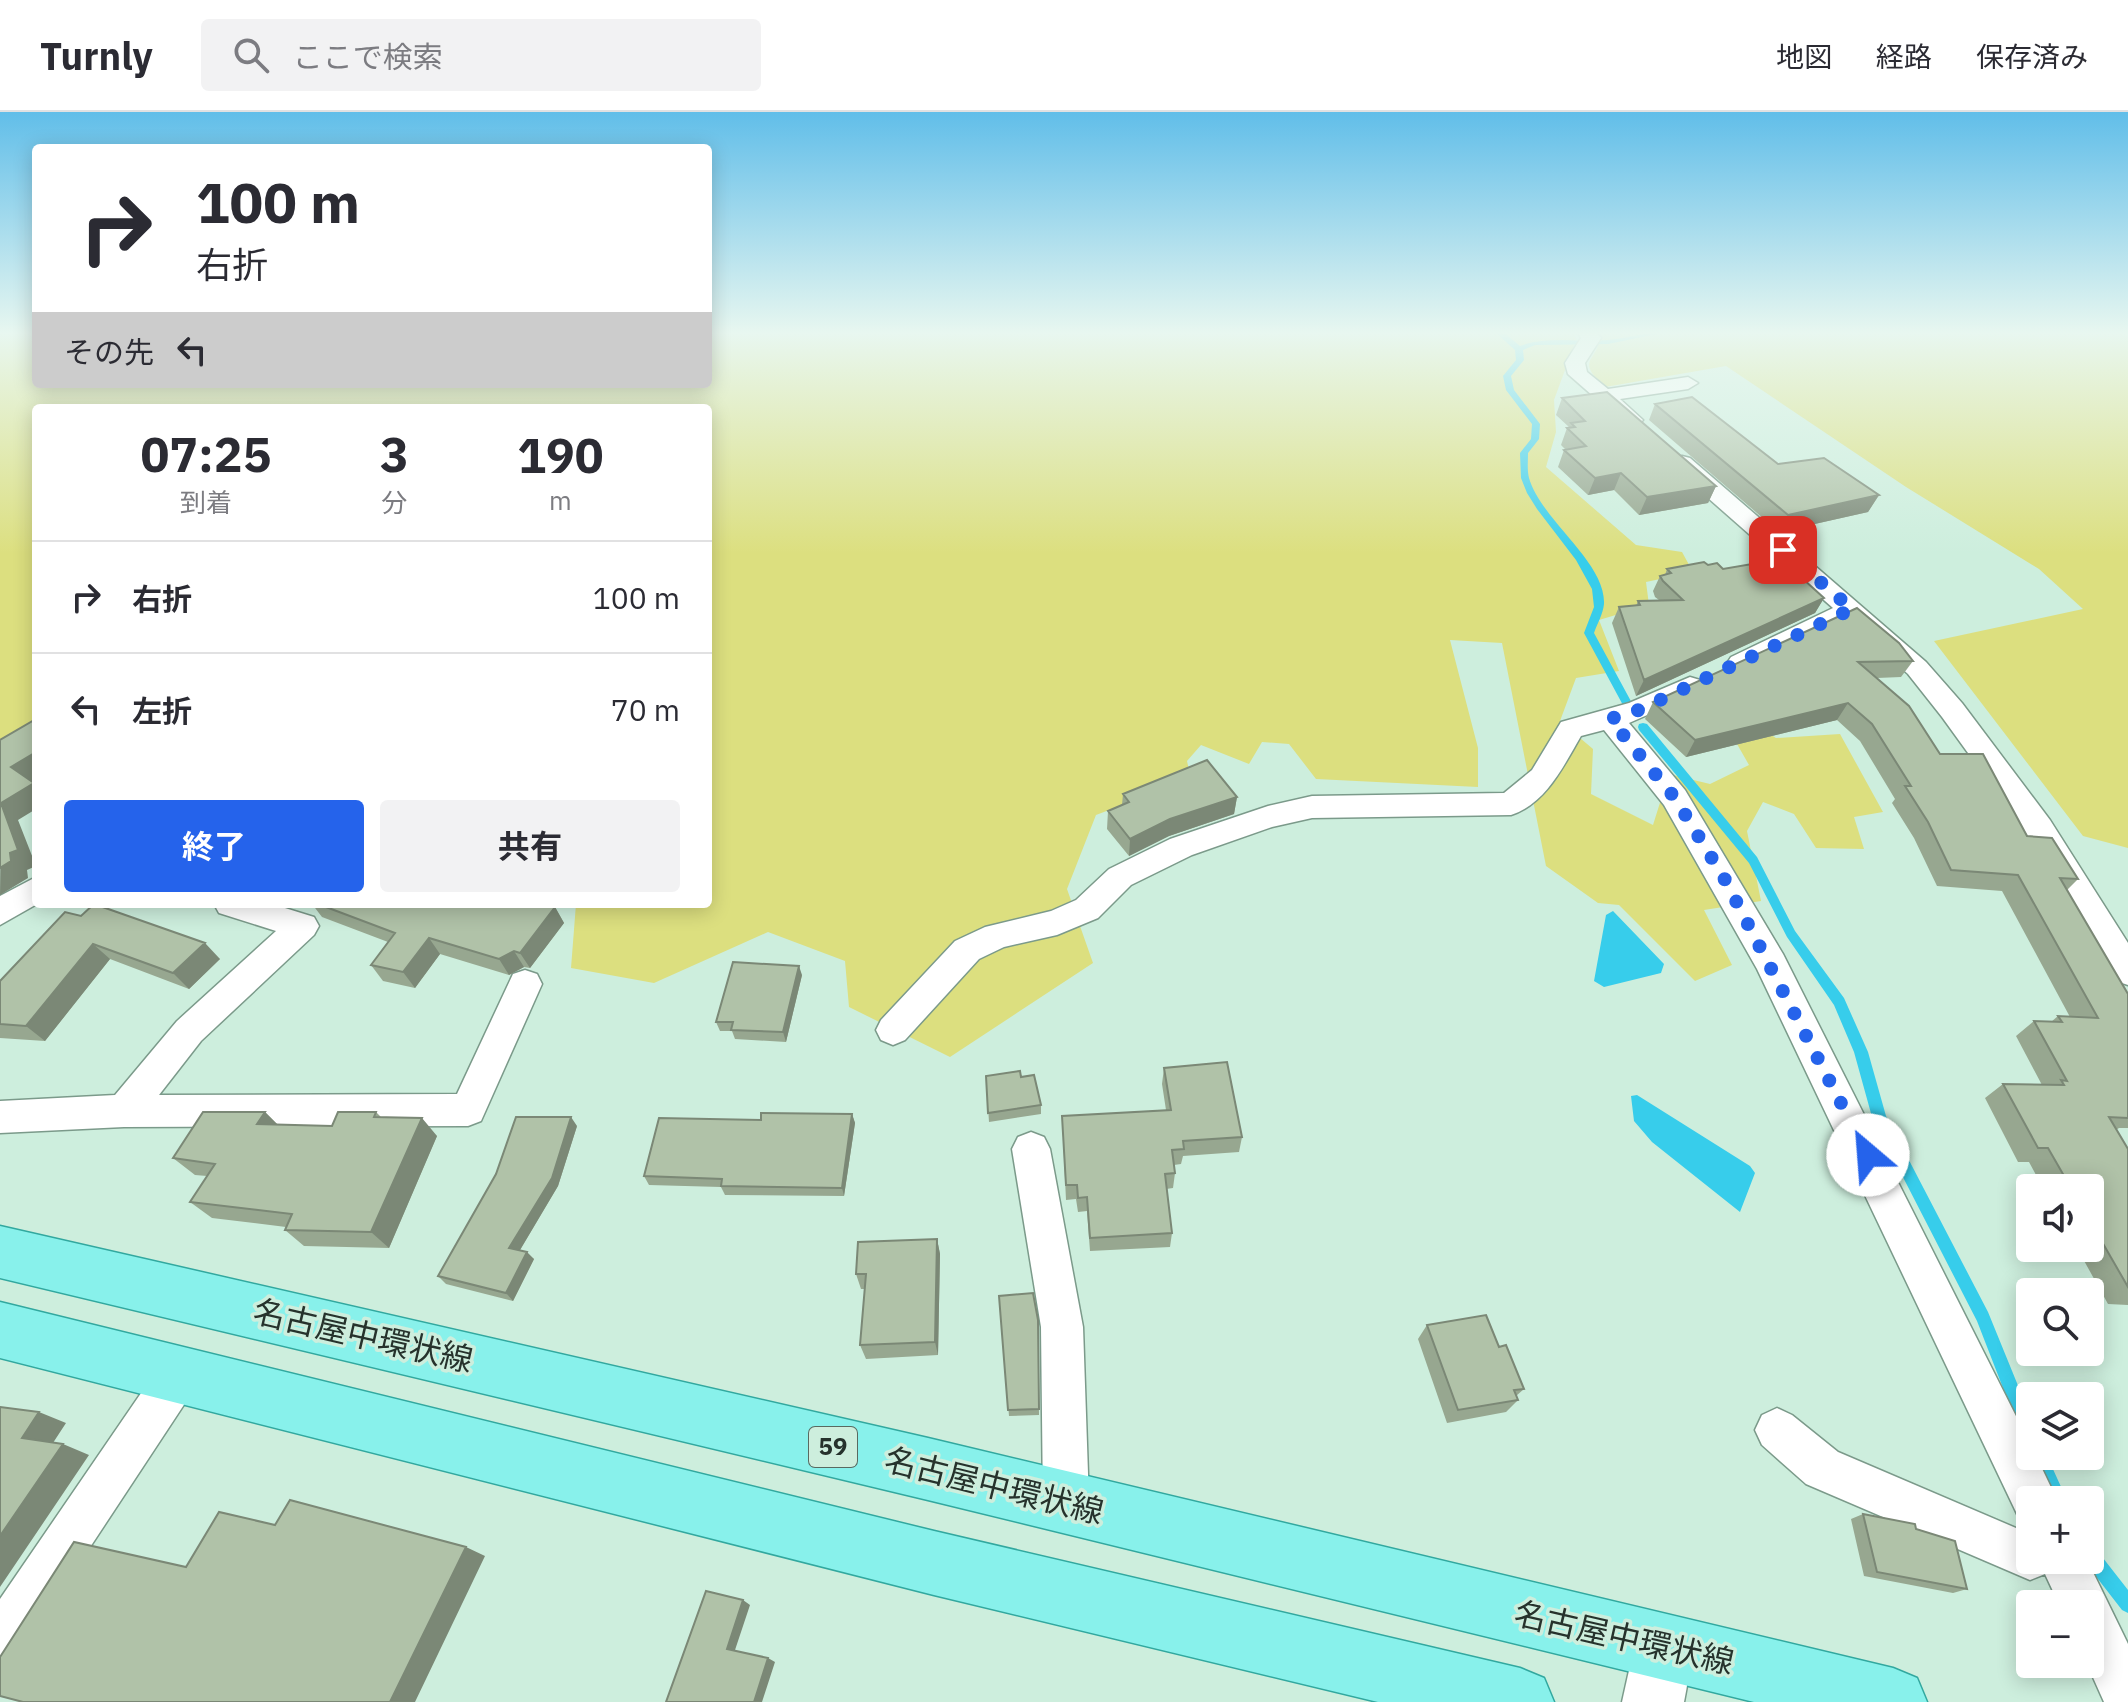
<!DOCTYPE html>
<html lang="ja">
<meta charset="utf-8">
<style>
:root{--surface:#fff;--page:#f2f2f3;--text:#2b2b33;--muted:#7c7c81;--line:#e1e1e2;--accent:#2563eb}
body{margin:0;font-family:"IBM Plex Sans","Noto Sans JP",sans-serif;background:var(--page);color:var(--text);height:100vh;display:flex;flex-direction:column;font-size:30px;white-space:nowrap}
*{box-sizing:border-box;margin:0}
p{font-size:26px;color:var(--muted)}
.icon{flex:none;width:44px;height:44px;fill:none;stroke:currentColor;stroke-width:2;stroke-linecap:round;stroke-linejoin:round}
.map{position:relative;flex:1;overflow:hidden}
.details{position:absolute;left:32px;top:292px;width:680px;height:504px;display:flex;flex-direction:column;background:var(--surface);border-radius:8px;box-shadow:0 4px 20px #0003}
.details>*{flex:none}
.hud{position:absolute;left:32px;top:32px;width:680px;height:244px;border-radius:8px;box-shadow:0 4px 20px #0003;background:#fff;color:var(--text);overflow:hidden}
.fabs{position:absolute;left:2016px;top:1062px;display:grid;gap:16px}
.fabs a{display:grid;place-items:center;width:88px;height:88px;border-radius:8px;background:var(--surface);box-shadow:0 4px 20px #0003;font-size:40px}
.pin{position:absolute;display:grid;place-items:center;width:68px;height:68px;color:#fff;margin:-34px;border-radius:16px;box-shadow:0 4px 12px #0006}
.me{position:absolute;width:88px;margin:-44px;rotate:333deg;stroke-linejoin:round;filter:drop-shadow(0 0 6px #0008)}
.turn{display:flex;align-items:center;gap:28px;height:168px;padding:0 32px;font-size:36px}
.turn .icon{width:104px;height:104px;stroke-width:2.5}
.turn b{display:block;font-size:56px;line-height:68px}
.then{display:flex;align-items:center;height:76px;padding:0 32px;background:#0003;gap:16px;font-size:30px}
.eta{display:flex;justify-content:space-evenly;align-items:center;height:136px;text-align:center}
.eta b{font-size:48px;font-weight:700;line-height:56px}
.action{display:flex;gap:16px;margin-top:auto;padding:16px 32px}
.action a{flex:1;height:92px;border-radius:8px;background:var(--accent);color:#fff;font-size:32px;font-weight:700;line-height:92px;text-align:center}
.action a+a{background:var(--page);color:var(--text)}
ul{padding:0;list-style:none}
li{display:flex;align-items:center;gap:24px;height:112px;padding:0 32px;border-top:2px solid var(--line)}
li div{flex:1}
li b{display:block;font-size:30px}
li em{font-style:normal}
header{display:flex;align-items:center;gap:48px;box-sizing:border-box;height:112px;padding:0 40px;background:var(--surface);border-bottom:2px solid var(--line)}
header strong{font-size:38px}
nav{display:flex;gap:44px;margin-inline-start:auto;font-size:28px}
.search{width:560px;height:72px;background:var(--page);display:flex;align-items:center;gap:20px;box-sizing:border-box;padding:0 28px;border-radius:8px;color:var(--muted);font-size:30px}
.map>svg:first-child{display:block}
.green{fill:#dcdf7f}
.water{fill:#37cdeb}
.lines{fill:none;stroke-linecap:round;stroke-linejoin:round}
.stream{fill:#37cdeb;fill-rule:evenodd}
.minor-casing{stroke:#7b9a8a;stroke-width:3}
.tertiary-casing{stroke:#7b9a8a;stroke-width:3}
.primary-casing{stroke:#32a89f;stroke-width:3}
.minor{fill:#fff;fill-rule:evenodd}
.tertiary{fill:#fff;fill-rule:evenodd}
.primary{fill:#88f1eb;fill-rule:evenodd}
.wall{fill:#97a790}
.shaded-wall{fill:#7b8876}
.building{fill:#b0c2a8;stroke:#7b8876;stroke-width:2}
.route{stroke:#2563eb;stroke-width:14;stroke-dasharray:0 25.2}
.labels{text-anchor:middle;stroke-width:7;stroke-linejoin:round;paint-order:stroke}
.shield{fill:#cdeedd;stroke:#586a61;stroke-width:2}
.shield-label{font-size:24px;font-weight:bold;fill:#26322c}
.near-street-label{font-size:32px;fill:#26322c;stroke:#cdeedd}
</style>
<header>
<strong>Turnly</strong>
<div class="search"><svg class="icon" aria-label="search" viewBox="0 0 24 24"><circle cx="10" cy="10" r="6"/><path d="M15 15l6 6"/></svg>ここで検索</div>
<nav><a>地図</a><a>経路</a><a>保存済み</a></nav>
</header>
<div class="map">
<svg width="2128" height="1590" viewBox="0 0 2128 1590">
<rect width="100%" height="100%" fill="#cdeedd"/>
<!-- green -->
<path class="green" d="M 0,219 L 36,219 L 36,272 L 708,272 L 708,219 L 1574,219 L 1576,228 L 1554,288 L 1556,320 L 1546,355 L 1636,433 L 1682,440 L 1693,460 L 1646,470 L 1649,493 L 1599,508 L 1619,559 L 1576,566 L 1560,609 L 1593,637 L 1591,682 L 1653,713 L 1669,662 L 1710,672 L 1749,653 L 1721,604 L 1699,580 L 1776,626 L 1840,622 L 1883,700 L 1854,705 L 1864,737 L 1816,736 L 1794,702 L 1763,690 L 1747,719 L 1761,789 L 1704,798 L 1732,853 L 1695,869 L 1619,793 L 1598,791 L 1546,754 L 1502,531 L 1450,528 L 1478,636 L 1478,675 L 1316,667 L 1289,632 L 1262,630 L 1249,652 L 1201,633 L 1187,649 L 1191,667 L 1096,703 L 1067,777 L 1093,851 L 950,945 L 849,895 L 845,849 L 768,820 L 654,871 L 571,856 L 576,792 L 708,792 L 708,296 L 36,296 L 36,615 L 0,630 Z
M 1599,219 L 2128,219 L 2128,736 L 2083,724 L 1934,529 L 2083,497 L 2039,457 L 1906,375 L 1726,254 L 1605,275 C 1571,245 1603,250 1599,219 Z"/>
<!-- water -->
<path class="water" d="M 1613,799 L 1664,852 L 1661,861 L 1604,875 L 1594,869 L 1606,803 Z
M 1637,983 L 1750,1054 L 1755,1061 L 1740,1100 L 1652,1030 L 1634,1009 L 1631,984 Z"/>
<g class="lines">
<!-- stream -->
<path class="stream" d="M 1494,219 L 1502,219 L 1520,234 C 1548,223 1579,231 1608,228 C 1630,226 1650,219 1671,219 L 1608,232 L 1535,233 L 1523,238 L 1524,248 L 1511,264 L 1514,278 L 1540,312 L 1539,327 L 1528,341 C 1528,349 1527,358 1529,366 C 1541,408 1606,450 1604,492 C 1603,502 1597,512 1594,521 L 1633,593 L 1632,595 L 1624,595 L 1584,521 L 1594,495 L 1592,477 L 1576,448 L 1537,397 L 1527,381 L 1521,366 L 1520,341 L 1531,327 L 1532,312 L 1506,278 L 1503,264 L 1516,248 L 1515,238 Z
M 1643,611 L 1647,612 L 1757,745 L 1795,819 L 1844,886 L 1868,940 L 1886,1004 L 1988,1200 L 2030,1303 L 2030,1332 L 2024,1330 L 1977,1209 L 1872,1005 L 1854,940 L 1834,893 L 1787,825 L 1749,751 L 1639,618 L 1638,615 L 1639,612 Z
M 2030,1343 L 2047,1344 L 2067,1388 L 2050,1388 Z
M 2090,1434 L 2096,1437 L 2128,1478 L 2128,1501 L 2122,1498 L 2084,1449 L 2090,1448 Z"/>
<defs>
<path id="minor" d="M 1577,219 L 1596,219 L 1601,226 L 1585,251 L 1587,260 L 1608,277 L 1688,265 L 1698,271 L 1688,277 L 1620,287 L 1643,308 L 1639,312 L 1625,312 L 1568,262 L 1565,251 L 1581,226 Z
M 1682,344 L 1690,346 L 1926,550 L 1962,591 L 2050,708 L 2128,831 L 2128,873 L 2116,869 L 2028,724 L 1942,605 L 1908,562 L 1848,509 L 1749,557 L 1731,557 L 1727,551 L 1731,545 L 1833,496 L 1674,356 L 1671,351 L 1674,346 Z
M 1690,565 L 1700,568 L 1704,574 L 1700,580 L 1629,611 L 1685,678 L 1783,842 L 2030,1332 L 2030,1344 L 2036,1344 L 2057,1388 L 2030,1388 L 2030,1409 L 2018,1404 L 1757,857 L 1664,693 L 1604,618 L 1581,624 C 1564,653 1546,692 1511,703 L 1312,706 L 1272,715 L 1192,743 L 1131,773 L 1098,806 L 1057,823 L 1004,835 L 979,847 L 905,928 L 893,933 L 881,928 L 876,918 L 881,908 L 955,829 L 985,815 L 1051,799 L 1076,788 L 1109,757 L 1170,727 L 1268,694 L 1312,684 L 1504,681 L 1532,658 L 1561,610 L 1629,591 Z
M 36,765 L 37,792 L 0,813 L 0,784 Z
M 214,792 L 272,792 L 314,805 L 319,814 L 314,823 L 201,929 L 159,983 L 457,982 L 513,862 L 525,858 L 537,862 L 542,872 L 481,1009 L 468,1014 L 124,1015 L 0,1021 L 0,989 L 115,983 L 177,909 L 276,819 L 219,801 Z
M 1031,1020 L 1044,1025 L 1050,1037 L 1083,1215 L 1089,1391 L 1082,1407 L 1066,1414 L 1050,1407 L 1043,1391 L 1041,1215 L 1012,1037 L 1018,1025 Z
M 178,1243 L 193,1249 L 199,1264 L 193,1279 L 17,1546 L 0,1553 L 0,1487 L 163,1249 Z
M 1777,1296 L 1792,1303 L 1838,1340 L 2030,1422 L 2030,1448 L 2087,1448 L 2128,1532 L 2128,1590 L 2104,1590 L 2087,1552 L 2090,1552 L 2090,1492 L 2059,1492 L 2045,1462 L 2030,1468 L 1806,1372 L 1762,1333 L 1755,1318 L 1762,1303 Z"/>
<path id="tertiary" d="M 1664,1506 L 1685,1515 L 1694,1536 L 1684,1590 L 1622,1590 L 1634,1536 L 1643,1515 Z"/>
<path id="primary" d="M 0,1114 L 928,1326 L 1893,1556 L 1917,1566 L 1927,1590 L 1754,1590 L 928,1388 L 0,1166 Z
M 0,1190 L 934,1419 L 1520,1556 L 1544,1566 L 1554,1590 L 1378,1590 L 934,1483 L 0,1246 Z"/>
</defs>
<!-- minor casing -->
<use href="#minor" class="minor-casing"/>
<!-- tertiary casing -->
<use href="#tertiary" class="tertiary-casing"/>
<!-- primary casing -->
<use href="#primary" class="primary-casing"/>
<!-- minor -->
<use href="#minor" class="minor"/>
<!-- tertiary -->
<use href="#tertiary" class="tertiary"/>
<!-- primary -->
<use href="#primary" class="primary"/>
</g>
<!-- wall -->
<path class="wall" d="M 1562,286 L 1716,374 L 1708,391 L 1639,403 L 1614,378 L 1588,383 L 1558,355 L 1564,338 L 1566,338 L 1561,333 L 1567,316 L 1569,315 L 1556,303 Z
M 1655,292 L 1778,352 L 1879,383 L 1868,400 L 1779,420 L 1649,308 Z
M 1708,453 L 1824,486 L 1815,501 L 1636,584 L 1612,511 L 1619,495 L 1636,494 L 1638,489 L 1659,488 L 1655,485 L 1653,479 L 1660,464 L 1665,463 L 1667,457 Z
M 1857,496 L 1913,549 L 1901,565 L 1877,566 L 1940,642 L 2027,724 L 2078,767 L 2067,778 L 2128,882 L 2128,1016 L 2119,1016 L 2116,1018 L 2128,1037 L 2128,1193 L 2108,1192 L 2077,1136 L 2090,1136 L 2090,1076 L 2043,1076 L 2029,1050 L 2018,1050 L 1985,986 L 2003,972 L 2042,973 L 2016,924 L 2034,909 L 2051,910 L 2058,904 L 2070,905 L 2002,779 L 1937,774 L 1914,726 L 1892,691 L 1895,687 L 1860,629 L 1837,608 L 1686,645 L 1645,607 L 1653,590 Z
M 1123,682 L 1237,685 L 1234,702 L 1169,724 L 1129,744 L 1107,717 L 1108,699 L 1122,693 Z
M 312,792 L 546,792 L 555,795 L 564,811 L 530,856 L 524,855 L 509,863 L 440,842 L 415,876 L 383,869 L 371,853 L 388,830 L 322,805 Z
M 65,800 L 220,847 L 189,877 L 110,847 L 45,929 L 0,926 L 0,868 L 1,869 Z
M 802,863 L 786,930 L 735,927 L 732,919 L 720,919 L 716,910 Z
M 1164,956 L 1242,1025 L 1239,1040 L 1183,1044 L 1181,1052 L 1174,1053 L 1175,1061 L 1173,1076 L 1166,1077 L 1172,1121 L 1170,1135 L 1090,1139 L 1087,1099 L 1078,1100 L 1076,1087 L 1066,1088 L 1062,1004 L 1166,998 L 1162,972 Z
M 986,964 L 1021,965 L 1041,993 L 1041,1002 L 989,1010 Z
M 265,1000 L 278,1013 L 332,1014 L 376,1000 L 382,1006 L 437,1024 L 389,1136 L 304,1134 L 285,1118 L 286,1115 L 212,1106 L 190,1090 L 207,1064 L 195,1063 L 173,1046 Z
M 852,1002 L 855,1011 L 844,1084 L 725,1083 L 721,1075 L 649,1073 L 644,1064 L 761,1008 Z
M 577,1014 L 558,1074 L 520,1138 L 534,1147 L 513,1189 L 446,1172 L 438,1164 Z
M 937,1127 L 940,1142 L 938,1243 L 866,1247 L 860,1233 L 865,1177 L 861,1177 L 856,1162 Z
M 999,1184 L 1038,1215 L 1039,1303 L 1009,1304 Z
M 1427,1213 L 1499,1235 L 1524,1277 L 1516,1284 L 1518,1288 L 1506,1300 L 1447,1311 L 1418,1227 Z
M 1863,1402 L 1916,1417 L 1967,1477 L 1953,1481 L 1864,1464 L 1851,1407 Z"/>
<!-- shaded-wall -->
<path class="shaded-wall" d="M 1621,361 L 1614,378 L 1588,383 L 1595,366 Z
M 1716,374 L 1708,391 L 1639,403 L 1647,385 Z
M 1879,383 L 1868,400 L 1779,420 L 1788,403 Z
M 1824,486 L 1815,501 L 1636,584 L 1644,568 Z
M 1848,591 L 1837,608 L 1686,645 L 1695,628 Z
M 36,640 L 36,666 L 27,672 L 11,655 Z
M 34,671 L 36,673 L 36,697 L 18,708 L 36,754 L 27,758 L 28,766 L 0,783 L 1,691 Z
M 1237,685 L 1234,702 L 1169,724 L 1129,744 L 1130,727 L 1170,707 Z
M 555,795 L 564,811 L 530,856 L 520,841 Z
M 429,826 L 440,842 L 415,876 L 403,860 Z
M 205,831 L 220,847 L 189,877 L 173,861 Z
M 93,832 L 110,847 L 45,929 L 26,914 Z
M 514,839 L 524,855 L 509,863 L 499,847 Z
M 799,854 L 802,863 L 786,930 L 783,920 Z
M 265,1000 L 283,1018 L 257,1012 Z
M 852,1002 L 855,1011 L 844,1084 L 842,1076 Z
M 571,1005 L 577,1014 L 558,1074 L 517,1143 L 509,1136 Z
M 422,1006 L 437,1024 L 389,1136 L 371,1120 Z
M 937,1127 L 940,1142 L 938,1243 L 935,1230 Z
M 527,1140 L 534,1147 L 513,1189 L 506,1181 Z
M 39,1300 L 66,1311 L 49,1337 L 22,1326 Z
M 63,1332 L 89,1343 L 0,1475 L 0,1424 Z
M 466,1435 L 485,1444 L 415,1590 L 390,1590 Z
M 743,1488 L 750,1493 L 734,1541 L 727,1537 Z
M 768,1546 L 775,1550 L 762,1590 L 754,1590 Z"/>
<!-- building -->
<path class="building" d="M 1607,280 L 1716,374 L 1647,385 L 1621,361 L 1595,366 L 1564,338 L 1586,334 L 1567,316 L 1575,315 L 1571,311 L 1585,309 L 1562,286 Z
M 1692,285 L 1778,352 L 1824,346 L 1879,383 L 1788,403 L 1655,292 Z
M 1781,447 L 1824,486 L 1644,568 L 1619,495 L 1640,493 L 1638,489 L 1683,488 L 1663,469 L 1660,464 L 1671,461 L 1667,457 L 1704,450 L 1708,453 L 1717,451 L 1723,457 Z
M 1857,496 L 1899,531 L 1913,549 L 1858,550 L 1909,594 L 1940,642 L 1983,642 L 2027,724 L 2052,726 L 2078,767 L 2060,766 L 2128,882 L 2128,1006 L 2109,1005 L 2128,1037 L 2128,1175 L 2090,1109 L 2090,1076 L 2071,1076 L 2048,1036 L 2038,1036 L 2003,972 L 2064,973 L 2061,968 L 2067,969 L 2034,909 L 2062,910 L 2058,904 L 2098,906 L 2018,763 L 1951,758 L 1928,710 L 1905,674 L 1911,674 L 1872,612 L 1848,591 L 1695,628 L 1653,590 Z
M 36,607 L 36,640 L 11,655 L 34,671 L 1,691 L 18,738 L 10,741 L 11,749 L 0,756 L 0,628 Z
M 1207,648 L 1237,685 L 1170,707 L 1130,727 L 1108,699 L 1129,690 L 1123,682 Z
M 94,792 L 205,831 L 173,861 L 93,832 L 26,914 L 0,912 L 0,869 L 65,800 L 81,804 Z
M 318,792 L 546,792 L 555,795 L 520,841 L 514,839 L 499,847 L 429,826 L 403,860 L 371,853 L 395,821 Z
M 733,850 L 799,854 L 783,920 L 731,918 L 733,910 L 716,910 Z
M 1227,950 L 1242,1025 L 1183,1029 L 1184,1037 L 1172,1038 L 1175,1061 L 1165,1062 L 1172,1121 L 1090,1126 L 1087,1085 L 1078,1086 L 1077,1073 L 1066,1073 L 1062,1004 L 1171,998 L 1164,956 Z
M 1020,959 L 1021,965 L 1034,963 L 1041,993 L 988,1001 L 986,964 Z
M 203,1000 L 265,1000 L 257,1012 L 332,1014 L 338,1000 L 376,1000 L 374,1005 L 422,1006 L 371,1120 L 285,1118 L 292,1102 L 190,1090 L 215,1052 L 173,1046 Z
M 761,1001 L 852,1002 L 842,1076 L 721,1074 L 722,1067 L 644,1064 L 659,1006 L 761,1008 Z
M 516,1005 L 571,1005 L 552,1066 L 509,1136 L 527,1140 L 506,1181 L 438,1164 L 496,1062 Z
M 937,1127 L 935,1230 L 860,1233 L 866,1162 L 856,1162 L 858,1130 Z
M 1033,1181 L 1038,1208 L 1039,1297 L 1008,1298 L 999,1184 Z
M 1486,1203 L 1499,1235 L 1506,1233 L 1524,1277 L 1514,1278 L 1518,1288 L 1458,1298 L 1427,1213 Z
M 0,1295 L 39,1300 L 22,1326 L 63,1332 L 0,1424 Z
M 290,1388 L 466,1435 L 390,1590 L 23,1590 L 0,1584 L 0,1545 L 74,1430 L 186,1455 L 219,1400 L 275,1413 Z
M 1863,1402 L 1915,1412 L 1916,1417 L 1955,1429 L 1967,1477 L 1877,1460 Z
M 706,1479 L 743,1488 L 727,1537 L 768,1546 L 754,1590 L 666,1590 Z"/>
<!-- sky -->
<linearGradient id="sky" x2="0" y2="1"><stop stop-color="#61bee9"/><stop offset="0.5" stop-color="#e8f7f0"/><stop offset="1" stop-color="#e8f7f0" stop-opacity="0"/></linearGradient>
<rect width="2128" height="442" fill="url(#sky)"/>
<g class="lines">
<!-- route -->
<path class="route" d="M 1783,438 L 1852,497 L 1639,598 L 1610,607 L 1675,686 L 1724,766 L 1868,1043"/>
</g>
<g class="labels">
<!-- shield labels -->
<rect class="shield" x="809" y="1315" width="48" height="40" rx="6"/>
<g class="shield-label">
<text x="833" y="1343">59</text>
</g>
<!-- near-street labels -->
<g class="near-street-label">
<text transform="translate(363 1224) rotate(13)" y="11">名古屋中環状線</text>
<text transform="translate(994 1374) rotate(14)" y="11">名古屋中環状線</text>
<text transform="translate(1624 1526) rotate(13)" y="11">名古屋中環状線</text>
</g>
</g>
</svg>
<div class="fabs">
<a><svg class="icon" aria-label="sound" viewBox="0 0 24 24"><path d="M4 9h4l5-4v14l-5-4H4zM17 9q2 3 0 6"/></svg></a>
<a><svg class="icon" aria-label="search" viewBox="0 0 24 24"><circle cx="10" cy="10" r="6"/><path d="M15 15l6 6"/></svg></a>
<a><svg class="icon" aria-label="layers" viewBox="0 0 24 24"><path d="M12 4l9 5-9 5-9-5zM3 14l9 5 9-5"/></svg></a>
<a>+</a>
<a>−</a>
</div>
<div class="pin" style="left:1783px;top:438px;background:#d93025"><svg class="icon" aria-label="arrive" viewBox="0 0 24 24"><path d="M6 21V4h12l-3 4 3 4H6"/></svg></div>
<svg class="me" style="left:1868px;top:1043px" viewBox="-20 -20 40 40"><circle r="19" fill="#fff"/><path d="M0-13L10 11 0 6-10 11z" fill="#2563eb"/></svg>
<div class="hud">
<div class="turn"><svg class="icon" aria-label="right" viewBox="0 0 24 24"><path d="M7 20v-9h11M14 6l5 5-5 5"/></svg><div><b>100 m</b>右折</div></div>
<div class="then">その先<svg class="icon" aria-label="left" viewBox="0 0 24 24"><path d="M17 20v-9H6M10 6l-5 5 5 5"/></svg></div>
</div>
<section class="details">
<div class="eta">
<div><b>07:25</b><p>到着</p></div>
<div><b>3</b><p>分</p></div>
<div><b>190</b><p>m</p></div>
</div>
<ul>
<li><svg class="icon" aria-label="right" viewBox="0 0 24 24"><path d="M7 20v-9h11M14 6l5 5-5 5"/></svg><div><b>右折</b></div><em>100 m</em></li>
<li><svg class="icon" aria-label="left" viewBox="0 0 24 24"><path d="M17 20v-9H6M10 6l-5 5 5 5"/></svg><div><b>左折</b></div><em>70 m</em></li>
</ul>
<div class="action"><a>終了</a><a>共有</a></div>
</section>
</div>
